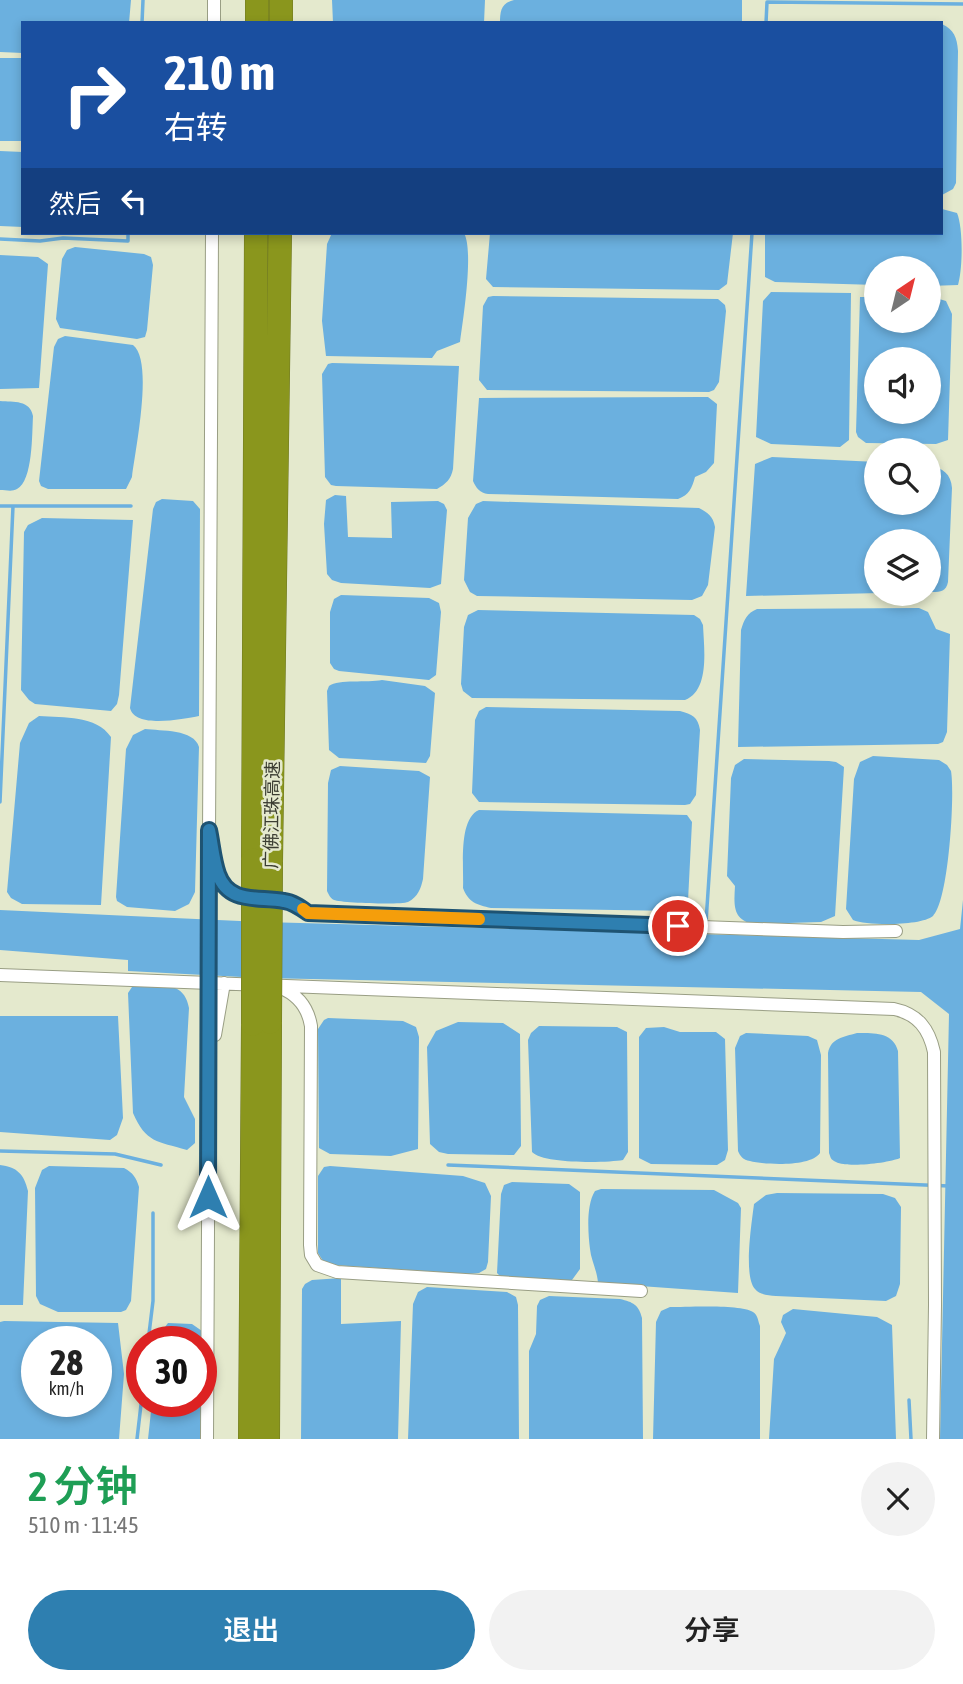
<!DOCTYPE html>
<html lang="zh">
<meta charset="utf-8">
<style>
:root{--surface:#fff;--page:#f2f2f2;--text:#222;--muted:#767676;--accent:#2e7fb0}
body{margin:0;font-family:"Asap Condensed","Noto Sans SC",sans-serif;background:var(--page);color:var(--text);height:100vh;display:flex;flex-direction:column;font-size:26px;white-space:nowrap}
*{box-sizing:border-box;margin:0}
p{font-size:23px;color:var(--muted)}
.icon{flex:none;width:38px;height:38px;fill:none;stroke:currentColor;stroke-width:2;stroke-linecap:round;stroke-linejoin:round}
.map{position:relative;height:1439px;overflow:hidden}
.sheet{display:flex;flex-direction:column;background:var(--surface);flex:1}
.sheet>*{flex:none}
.top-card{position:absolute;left:21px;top:21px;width:922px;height:214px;border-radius:0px;box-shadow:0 4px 10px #0003;background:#1a4fa0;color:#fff;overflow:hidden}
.needle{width:46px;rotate:35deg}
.fabs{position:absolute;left:864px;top:256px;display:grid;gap:14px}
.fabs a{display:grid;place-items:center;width:77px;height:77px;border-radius:50%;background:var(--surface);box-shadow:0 4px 10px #0003;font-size:35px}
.speed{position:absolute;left:21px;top:1326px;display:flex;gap:14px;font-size:35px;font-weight:700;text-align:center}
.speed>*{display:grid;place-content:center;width:91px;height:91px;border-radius:50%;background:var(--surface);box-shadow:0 4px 10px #0003;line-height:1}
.speed small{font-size:18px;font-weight:400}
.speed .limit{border:10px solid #d22;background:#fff;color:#111}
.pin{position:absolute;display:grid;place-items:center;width:60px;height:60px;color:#fff;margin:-30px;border:4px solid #fff;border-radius:50%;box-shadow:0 2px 7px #0007}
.me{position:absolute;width:77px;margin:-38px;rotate:0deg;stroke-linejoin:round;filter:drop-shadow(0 0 5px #0008)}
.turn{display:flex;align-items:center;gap:24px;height:147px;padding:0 28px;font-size:32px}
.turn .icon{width:91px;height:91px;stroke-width:2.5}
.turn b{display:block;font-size:49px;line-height:60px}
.then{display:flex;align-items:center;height:66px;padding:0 28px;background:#0003;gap:14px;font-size:26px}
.round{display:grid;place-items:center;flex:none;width:74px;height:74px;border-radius:37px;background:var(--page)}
.head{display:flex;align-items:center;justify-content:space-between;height:119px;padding:0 28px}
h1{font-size:42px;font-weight:600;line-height:52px;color:#1e9e55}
.action{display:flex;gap:14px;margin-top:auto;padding:14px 28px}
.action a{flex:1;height:80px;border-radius:42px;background:var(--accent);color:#fff;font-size:28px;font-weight:600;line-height:80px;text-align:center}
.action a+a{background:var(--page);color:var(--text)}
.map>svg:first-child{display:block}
.water{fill:#6bb0df;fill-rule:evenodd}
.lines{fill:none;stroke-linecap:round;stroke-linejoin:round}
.stream{stroke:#6bb0df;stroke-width:3.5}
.street-casing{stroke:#999e84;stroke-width:14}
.highway-casing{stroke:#6e7724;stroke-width:24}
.street{stroke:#fff;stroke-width:12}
.highway{stroke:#8a961d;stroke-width:23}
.street-bridge-casing{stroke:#999e84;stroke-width:14;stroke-linecap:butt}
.highway-bridge-casing{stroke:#6e7724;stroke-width:24;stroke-linecap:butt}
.street-bridge{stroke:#fff;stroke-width:12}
.highway-bridge{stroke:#8a961d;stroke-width:23}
.route-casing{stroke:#1e5372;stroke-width:18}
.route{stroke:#2e7fb0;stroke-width:12}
.slow{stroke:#f59e0b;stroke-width:12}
.labels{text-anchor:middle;stroke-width:5;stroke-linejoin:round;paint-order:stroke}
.street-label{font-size:18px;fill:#3b3d32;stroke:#e4e9cd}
</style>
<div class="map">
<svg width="963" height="1439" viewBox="0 0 963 1439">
<rect width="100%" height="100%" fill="#e4e9cd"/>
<!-- water -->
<path class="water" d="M 0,0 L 131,0 L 129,23 L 23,23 L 23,53 L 0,52 Z
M 332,0 L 485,0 L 484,23 L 333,23 Z
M 514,0 L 742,0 L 742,23 L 500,23 C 500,11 501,3 514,0 Z
M 942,24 C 954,30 957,37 958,51 L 956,183 L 953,189 L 942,195 Z
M 0,58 L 23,58 L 23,141 L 0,141 Z
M 0,151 L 23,152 L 23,227 L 0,226 Z
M 942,209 L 957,213 C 963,227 963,268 958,285 L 929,286 L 929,268 L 877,268 L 877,285 L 775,282 L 765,277 L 765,233 L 942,233 Z
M 332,233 L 464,233 C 474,251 463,320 460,342 L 437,351 L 432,358 L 326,356 L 322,321 L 327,244 Z
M 490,233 L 733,233 L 727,284 L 719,290 L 493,287 L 486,279 Z
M 75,247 L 144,254 L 151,257 L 153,265 L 147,330 L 145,337 L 137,339 L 60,328 L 56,319 L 62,259 L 67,250 Z
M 0,255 L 38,257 L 48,264 L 39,388 L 0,389 Z
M 771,292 L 851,293 L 849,440 L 840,447 L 771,444 L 756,437 L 763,301 Z
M 493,296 L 718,299 L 725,305 L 726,311 L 719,382 L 714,390 L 709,392 L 487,390 L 479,380 L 483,306 L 488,297 Z
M 929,296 L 946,301 L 952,314 L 948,440 L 936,444 L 866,443 L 858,437 L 856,432 L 860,297 L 877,297 L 877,320 L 929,320 ZM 877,359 L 929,359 L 929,411 L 877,411 Z
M 65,336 L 133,345 C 154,361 135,451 132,477 L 126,489 L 48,489 L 41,486 L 39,481 L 54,347 L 58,339 Z
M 332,363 L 459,366 L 453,469 C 451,479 446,484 437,489 L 336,486 L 331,485 L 325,477 L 322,374 L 328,364 Z
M 702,397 L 708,397 L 717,404 L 714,463 L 706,472 L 695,477 C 692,488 689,495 678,499 L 488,494 C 480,493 476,488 473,481 L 479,398 Z
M 0,401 C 14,402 30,400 33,416 C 32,433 33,481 17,489 C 12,492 6,490 0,490 Z
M 772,457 L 877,462 L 877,502 L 929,502 L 929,465 C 943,468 951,474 952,488 L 948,582 C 946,593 938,592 929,592 L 929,541 L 877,541 L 877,593 L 881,593 L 746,596 L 755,464 Z
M 335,495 L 346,496 L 348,537 L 392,538 L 391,502 L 438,501 L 444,504 L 447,510 L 441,584 L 430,588 L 341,583 L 332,580 L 327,574 L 324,524 L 326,500 Z
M 162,499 L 193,501 L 200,509 L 199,716 C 183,719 135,729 130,708 L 153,509 L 156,502 Z
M 483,501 L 699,508 C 708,513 713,516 715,527 L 708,585 L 702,596 L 692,600 L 477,596 L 470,592 L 464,580 L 468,518 L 476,504 Z
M 42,518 L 133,520 L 119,695 L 117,704 L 111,711 L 35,704 L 29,700 L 21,690 L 24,532 L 28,525 Z
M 341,595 L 429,598 L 439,603 L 441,612 L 436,675 L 429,680 L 339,671 L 334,669 L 330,663 L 330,612 L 334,599 Z
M 919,608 L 928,612 L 936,629 L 950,634 L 947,732 L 943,742 L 938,744 L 738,747 L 741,630 C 744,620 747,613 757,609 Z
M 478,610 L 694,615 L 700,619 L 703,625 C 704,649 710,690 685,700 L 472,698 L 463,691 L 461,684 L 464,627 L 468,615 Z
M 382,680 L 425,686 L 435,693 L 430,756 L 426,763 L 339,758 L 329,750 L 327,691 L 329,686 C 339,679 367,683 382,680 Z
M 486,707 L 680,711 C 692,714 698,717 700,730 L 696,795 L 690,804 L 685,805 L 479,802 L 472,793 L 475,720 L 479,711 Z
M 39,716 C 64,718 96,715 111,737 L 101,905 L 22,904 L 11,898 L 7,892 L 20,743 L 29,723 Z
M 145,729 C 161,731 194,729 199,747 L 195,892 L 189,904 L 175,911 L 127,907 L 117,901 L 116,897 L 126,749 L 133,735 Z
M 873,756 L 939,760 L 947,765 L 951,771 C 955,793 949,901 933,916 C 921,926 867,926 853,920 L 846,909 L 854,779 L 860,762 Z
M 744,759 L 829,761 L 836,762 L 844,767 L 835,916 L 821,922 L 754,924 C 732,920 734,904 735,886 L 727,876 L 731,778 L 735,765 Z
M 340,766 L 419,771 L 430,777 L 423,879 C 421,888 418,897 408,902 C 401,905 341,903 334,900 C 330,898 329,895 327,891 L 328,783 L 331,770 Z
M 479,810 L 687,815 L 692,822 L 688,901 L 682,909 L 676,911 L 491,908 C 477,905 468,902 463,888 C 464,867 458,819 479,810 Z
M 963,900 L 963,1439 L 940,1439 L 949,1014 L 921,992 L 263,978 L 128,971 L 128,960 L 0,950 L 0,910 L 264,922 L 919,940 L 960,929 Z
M 137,985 C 160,986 184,980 189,1008 L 184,1097 L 195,1119 L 195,1143 L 187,1150 C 157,1141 146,1143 133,1113 L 128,993 L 132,987 Z
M 0,1016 L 118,1016 L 123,1118 L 117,1135 L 110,1140 L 0,1132 Z
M 328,1018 L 403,1021 L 416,1027 L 419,1037 L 418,1149 L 391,1156 L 330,1154 L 319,1148 L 318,1029 L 324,1020 Z
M 458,1022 L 503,1023 L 520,1034 L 521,1146 L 514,1155 L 448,1154 L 439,1152 L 430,1144 L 427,1047 L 436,1031 Z
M 539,1026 L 617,1027 L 627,1032 L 628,1152 L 623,1160 C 606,1163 543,1164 532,1152 L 528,1040 L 531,1033 Z
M 664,1027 L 680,1032 L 716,1032 L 725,1039 L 728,1150 L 725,1160 L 717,1165 L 651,1164 L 639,1158 L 639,1037 L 646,1028 Z
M 746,1033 L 808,1036 L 817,1040 L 821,1055 L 820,1153 C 811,1167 765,1165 750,1161 C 743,1160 740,1156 738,1151 L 735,1048 L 740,1036 Z
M 857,1033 C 874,1033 893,1032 898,1051 L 900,1158 C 889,1163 847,1168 836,1162 C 830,1159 831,1158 829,1153 L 828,1053 C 831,1038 843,1037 857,1033 Z
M 0,1165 C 17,1167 24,1174 28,1191 L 23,1305 L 0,1305 Z
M 49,1166 L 124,1168 C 133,1173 136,1177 139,1187 L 131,1301 L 126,1310 L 121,1312 L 58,1312 L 40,1304 L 36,1296 L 35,1188 L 42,1170 Z
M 330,1166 L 463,1176 L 485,1183 L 491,1196 L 488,1262 L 486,1269 L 479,1273 L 469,1274 L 333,1265 L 323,1261 L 318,1253 L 318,1176 L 324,1167 Z
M 512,1182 L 569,1184 L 580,1192 L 580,1269 L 572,1280 L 565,1283 L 500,1276 L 497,1273 L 501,1194 L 504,1185 Z
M 601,1189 L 714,1190 L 738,1203 L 741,1208 L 738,1293 L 598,1283 C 597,1270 591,1260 590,1249 C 588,1233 586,1205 595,1191 Z
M 777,1193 L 883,1194 L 895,1198 L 901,1207 L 900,1284 L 896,1296 L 886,1301 L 776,1296 C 768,1295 760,1295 755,1289 C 743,1276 752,1221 754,1204 L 766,1195 Z
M 341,1278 L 341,1324 L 401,1321 L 398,1439 L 301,1439 L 302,1289 L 305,1284 L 312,1280 Z
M 427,1287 L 507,1292 L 516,1297 L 518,1305 L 519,1439 L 408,1439 L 413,1304 L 418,1292 Z
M 549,1296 L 620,1299 C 633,1302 639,1305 642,1318 L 643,1439 L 529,1439 L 529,1351 L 536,1334 L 537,1306 L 540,1300 Z
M 670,1307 C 687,1307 741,1304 753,1312 C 758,1315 758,1321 760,1326 L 760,1439 L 653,1439 L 656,1322 L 661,1311 Z
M 793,1309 L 877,1317 L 892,1325 L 896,1439 L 769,1439 L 774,1359 L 786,1333 L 781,1322 L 783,1315 Z
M 4,1321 L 118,1323 L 124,1374 L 119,1439 L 0,1439 L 0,1322 ZM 37,1342 L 96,1342 L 96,1402 L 37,1402 Z
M 168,1323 L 192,1324 L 202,1331 L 203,1439 L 148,1439 L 152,1402 L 201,1402 L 201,1342 L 159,1342 L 162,1331 Z"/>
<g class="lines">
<!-- stream -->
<path class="stream" d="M 142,23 L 143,0
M 766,23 L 767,2 L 963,4
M 0,239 L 40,241 L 63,238 L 128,241 L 128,233
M 0,506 L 131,506
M 0,802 L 13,506
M 706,922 L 752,233
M 0,1151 L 115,1154 L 161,1165
M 448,1165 L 949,1186
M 148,1342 L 153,1301 L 153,1213
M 909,1400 L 911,1439
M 137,1439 L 142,1396"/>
<defs>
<path id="street" d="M 214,23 L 214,0
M 209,830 C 212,844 213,860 218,874 C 229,905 259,896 284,901 C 293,903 301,908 308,913 L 843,932 L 896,931
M 209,838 L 212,233
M 0,975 L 894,1009 C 918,1014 929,1029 934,1052 L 935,1305 L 933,1439
M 281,988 C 298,995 308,1008 311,1026 L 310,1245 L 311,1255 L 317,1265 L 337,1272 L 641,1291
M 215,1035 L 224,983
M 207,1439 L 209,1021"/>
<path id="highway" d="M 257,23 L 257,0
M 281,23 L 281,0
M 253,860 L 256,233
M 271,862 L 280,233
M 250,1439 L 253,1024
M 268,1439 L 270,1022"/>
</defs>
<!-- street casing -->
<use href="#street" class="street-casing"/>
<!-- highway casing -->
<use href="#highway" class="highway-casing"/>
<!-- street -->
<use href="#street" class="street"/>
<!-- highway -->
<use href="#highway" class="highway"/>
<defs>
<path id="street-bridge" d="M 209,1021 L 210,877"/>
<path id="highway-bridge" d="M 270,1022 L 271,862
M 253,1024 L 253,860"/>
</defs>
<!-- street-bridge casing -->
<use href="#street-bridge" class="street-bridge-casing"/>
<!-- highway-bridge casing -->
<use href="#highway-bridge" class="highway-bridge-casing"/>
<!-- street-bridge -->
<use href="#street-bridge" class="street-bridge"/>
<!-- highway-bridge -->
<use href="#highway-bridge" class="highway-bridge"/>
</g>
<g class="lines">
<defs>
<path id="route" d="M 208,1197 L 209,830 C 212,844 213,860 218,874 C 229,905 259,896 284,901 C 293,902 301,908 308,913 L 678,926"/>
</defs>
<!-- route casing -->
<use href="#route" class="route-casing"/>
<!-- route -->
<use href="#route" class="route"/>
<!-- slow -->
<path class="slow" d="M 303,909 L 308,913 L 479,919"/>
</g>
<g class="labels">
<!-- street labels -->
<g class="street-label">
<text transform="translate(272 815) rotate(-89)" y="6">广佛江珠高速</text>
</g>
</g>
</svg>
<div class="fabs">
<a><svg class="needle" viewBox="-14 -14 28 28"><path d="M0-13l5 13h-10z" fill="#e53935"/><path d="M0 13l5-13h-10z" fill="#767676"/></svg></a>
<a><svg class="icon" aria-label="sound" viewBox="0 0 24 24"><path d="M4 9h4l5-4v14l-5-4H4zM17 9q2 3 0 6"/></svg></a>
<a><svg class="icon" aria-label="search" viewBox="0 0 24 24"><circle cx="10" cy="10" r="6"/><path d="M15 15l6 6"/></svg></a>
<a><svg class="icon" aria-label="layers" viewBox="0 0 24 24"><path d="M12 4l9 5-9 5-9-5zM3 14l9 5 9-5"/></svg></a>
</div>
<div class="speed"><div>28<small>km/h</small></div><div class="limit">30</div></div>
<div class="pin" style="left:678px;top:926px;background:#d93025"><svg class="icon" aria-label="arrive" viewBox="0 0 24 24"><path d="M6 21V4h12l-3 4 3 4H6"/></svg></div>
<svg class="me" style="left:208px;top:1197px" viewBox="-20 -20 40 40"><path d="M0-17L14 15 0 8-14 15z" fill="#2e7fb0" stroke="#fff" stroke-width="4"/></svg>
<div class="top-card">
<div class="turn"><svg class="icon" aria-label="right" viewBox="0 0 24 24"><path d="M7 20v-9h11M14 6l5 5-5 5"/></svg><div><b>210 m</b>右转</div></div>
<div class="then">然后<svg class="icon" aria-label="left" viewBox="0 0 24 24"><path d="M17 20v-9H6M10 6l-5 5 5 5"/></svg></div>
</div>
</div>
<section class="sheet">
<div class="head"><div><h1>2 分钟</h1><p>510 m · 11:45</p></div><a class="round"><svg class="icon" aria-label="close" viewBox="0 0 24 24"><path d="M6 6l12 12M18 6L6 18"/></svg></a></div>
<div class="action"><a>退出</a><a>分享</a></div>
</section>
